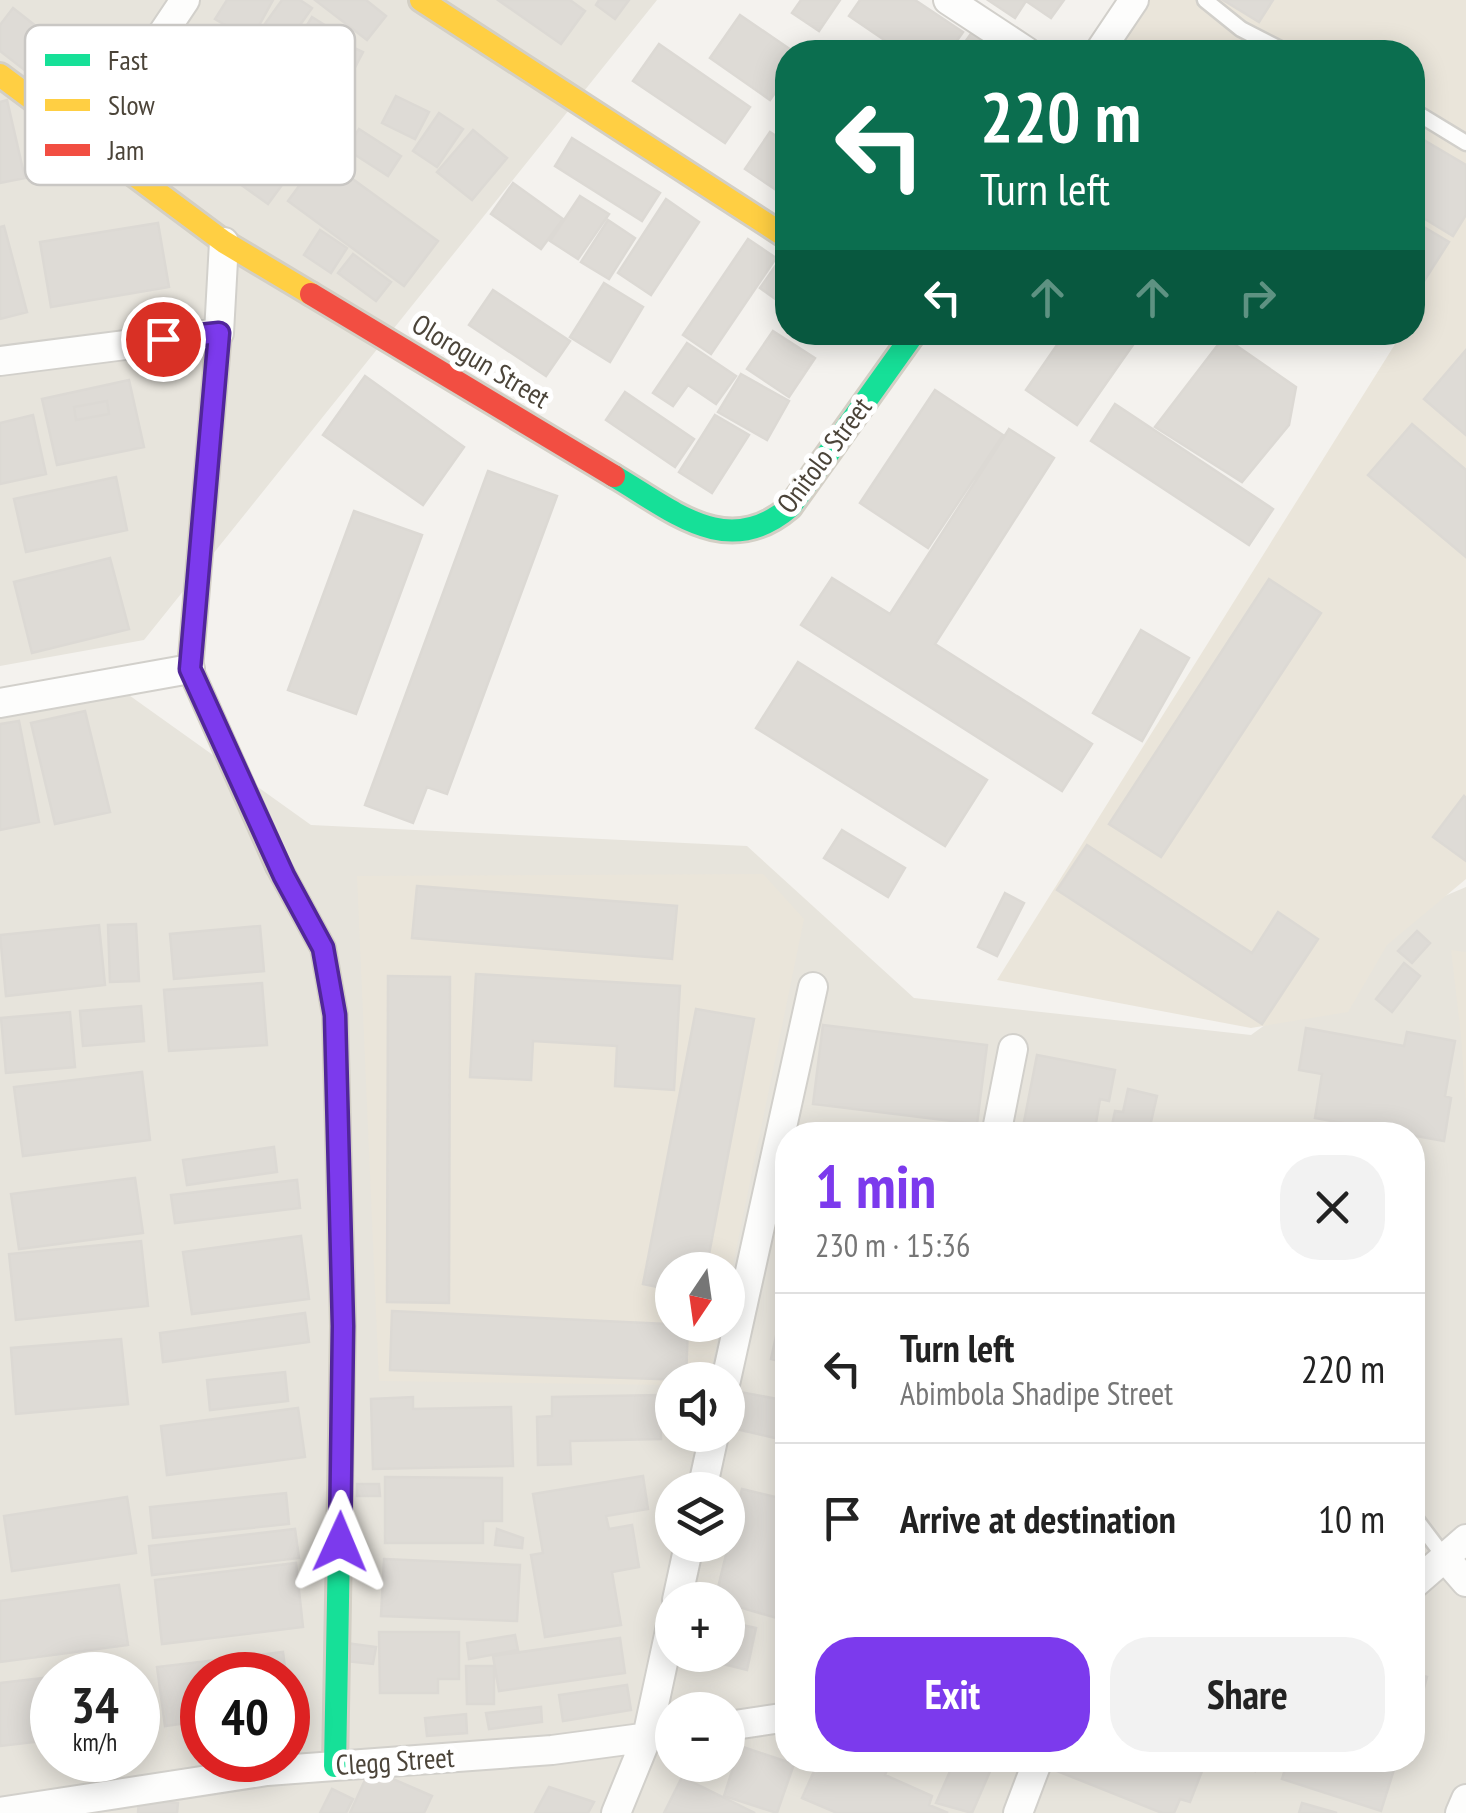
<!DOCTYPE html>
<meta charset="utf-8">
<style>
:root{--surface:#fff;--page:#f2f2f2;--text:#222;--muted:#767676;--line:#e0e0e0;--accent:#7c3aed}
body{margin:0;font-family:"PT Sans Narrow",sans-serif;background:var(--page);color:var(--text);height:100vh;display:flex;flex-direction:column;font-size:38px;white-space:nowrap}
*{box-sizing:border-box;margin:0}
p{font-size:32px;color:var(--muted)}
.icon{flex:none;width:55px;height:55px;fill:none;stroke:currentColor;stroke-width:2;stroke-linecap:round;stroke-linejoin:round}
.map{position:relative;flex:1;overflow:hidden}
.panel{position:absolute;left:775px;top:1122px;width:650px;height:650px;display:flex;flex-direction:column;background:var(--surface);border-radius:40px;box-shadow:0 5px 25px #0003}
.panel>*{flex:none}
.guide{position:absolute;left:775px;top:40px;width:650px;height:305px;border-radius:40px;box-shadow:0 5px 25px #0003;background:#0b6e4f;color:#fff;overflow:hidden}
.needle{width:65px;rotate:193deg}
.controls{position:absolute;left:655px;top:1252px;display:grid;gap:20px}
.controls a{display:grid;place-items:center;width:90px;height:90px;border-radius:50%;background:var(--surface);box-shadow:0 5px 25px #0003;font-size:50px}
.speed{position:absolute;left:30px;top:1652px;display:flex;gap:20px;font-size:50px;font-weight:700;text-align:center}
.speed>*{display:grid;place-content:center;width:130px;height:130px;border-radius:50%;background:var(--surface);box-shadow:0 5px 25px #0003;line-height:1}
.speed small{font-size:25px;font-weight:400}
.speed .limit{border:15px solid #d22;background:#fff;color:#111}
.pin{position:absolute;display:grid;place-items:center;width:85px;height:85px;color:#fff;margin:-42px;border:5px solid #fff;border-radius:50%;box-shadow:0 2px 10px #0007}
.me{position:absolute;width:110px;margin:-55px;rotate:1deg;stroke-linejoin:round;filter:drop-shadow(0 0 8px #0008)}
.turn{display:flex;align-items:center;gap:35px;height:210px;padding:0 40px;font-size:45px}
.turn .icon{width:130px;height:130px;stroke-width:2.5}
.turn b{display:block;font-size:70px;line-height:85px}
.lanes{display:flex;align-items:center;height:95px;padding:0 40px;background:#0003;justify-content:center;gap:50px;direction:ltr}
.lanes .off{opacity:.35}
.round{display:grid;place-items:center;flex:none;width:105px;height:105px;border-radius:40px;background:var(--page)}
.head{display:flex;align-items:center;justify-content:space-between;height:170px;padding:0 40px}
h1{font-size:60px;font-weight:600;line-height:75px;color:var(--accent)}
.action{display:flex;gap:20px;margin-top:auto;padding:20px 40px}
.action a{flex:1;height:115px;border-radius:40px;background:var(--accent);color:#fff;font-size:40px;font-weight:600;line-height:115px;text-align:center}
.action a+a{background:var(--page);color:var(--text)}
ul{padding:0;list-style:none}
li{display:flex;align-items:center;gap:30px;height:150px;padding:0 40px;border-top:2px solid var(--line)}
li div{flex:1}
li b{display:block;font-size:38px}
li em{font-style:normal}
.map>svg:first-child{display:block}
.residential{fill:#e7e4dc;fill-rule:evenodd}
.education{fill:#eae5da}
.building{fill:#dedbd6;stroke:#dcd9d4;stroke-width:2.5;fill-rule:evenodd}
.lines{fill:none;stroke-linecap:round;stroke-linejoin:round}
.lane-casing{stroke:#d2d0cb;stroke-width:19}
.street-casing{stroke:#d2d0cb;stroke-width:32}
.fast-casing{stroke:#d3cfc5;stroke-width:28}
.slow-casing{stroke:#d3cfc5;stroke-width:28}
.jam-casing{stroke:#d3cfc5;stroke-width:28}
.lane{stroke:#fdfdfc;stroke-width:14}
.street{stroke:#fdfdfc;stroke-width:28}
.fast{stroke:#16e098;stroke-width:22}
.slow{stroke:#ffcf43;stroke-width:22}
.jam{stroke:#f24e42;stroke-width:22}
.route-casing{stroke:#51269a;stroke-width:25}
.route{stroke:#7c3aed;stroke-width:18}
.labels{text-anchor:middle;stroke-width:10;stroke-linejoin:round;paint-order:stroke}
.street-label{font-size:28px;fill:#4b4439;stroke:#fff}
.key{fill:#fff;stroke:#c9c7c4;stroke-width:2.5}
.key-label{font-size:28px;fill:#4b4439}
</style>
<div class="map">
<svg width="1466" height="1813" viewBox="0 0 1466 1813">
<rect width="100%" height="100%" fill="#f4f2ee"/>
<!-- residential -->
<path class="residential" d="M 0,0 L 657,0 L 144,640 L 0,666 Z
M 126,693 L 311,825 L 747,846 L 914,998 L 1251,1035 L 1440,898 L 1466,887 L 1466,1813 L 0,1813 L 0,701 ZM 788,1135 L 1412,1135 L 1412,1760 L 788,1760 ZM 672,1270 L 728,1270 L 728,1325 L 672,1325 ZM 672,1380 L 728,1380 L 728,1435 L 672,1435 ZM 672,1490 L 728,1490 L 728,1545 L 672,1545 ZM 672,1600 L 728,1600 L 728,1655 L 672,1655 ZM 52,1675 L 138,1675 L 138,1760 L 52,1760 ZM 202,1675 L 288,1675 L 288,1760 L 202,1760 ZM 672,1710 L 728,1710 L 728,1765 L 672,1765 Z"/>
<!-- education -->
<path class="education" d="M 1150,0 L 1466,0 L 1466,879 L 1387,945 L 1348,1012 L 1251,1028 L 997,980 L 1402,333 L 1412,332 L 1413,316 L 1421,301 L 1412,296 L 1412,52 L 1116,52 Z
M 763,874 L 804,919 L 728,1289 L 728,1270 L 672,1270 L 672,1325 L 720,1325 L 709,1380 L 672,1380 L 672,1385 L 379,1381 L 357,876 Z
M 1451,950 L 1466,952 L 1466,1107 L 1461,1035 Z"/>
<!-- building -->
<path class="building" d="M 227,0 L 273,0 L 251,40 L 215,19 Z
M 282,0 L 300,0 L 312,8 L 281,52 L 257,35 Z
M 315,0 L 366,0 L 386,16 L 367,40 Z
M 498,0 L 570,0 L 585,11 L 561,44 Z
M 599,0 L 629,0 L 615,19 L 596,5 Z
M 801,0 L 840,0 L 819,31 L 792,13 Z
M 860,0 L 915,0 L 963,32 L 949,52 L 902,52 L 849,16 Z
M 988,0 L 1064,0 L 1051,18 L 1026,1 L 1015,18 Z
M 1223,0 L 1273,0 L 1259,22 Z
M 13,8 L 74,56 L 49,89 L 0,51 L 0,25 Z
M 740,15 L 794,52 L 788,52 L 788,74 L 770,100 L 710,58 Z
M 312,17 L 334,31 L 306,78 L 283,64 Z
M 975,28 L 1012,52 L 958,52 Z
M 335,39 L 363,52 L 340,96 L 313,82 Z
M 659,44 L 750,107 L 725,143 L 633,81 Z
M 179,90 L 293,170 L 268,204 L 155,123 Z
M 396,96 L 429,112 L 415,139 L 382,123 Z
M 7,100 L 25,178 L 0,183 L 0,102 Z
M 439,113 L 463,129 L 437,167 L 413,151 Z
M 359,129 L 401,156 L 388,176 L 346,149 Z
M 473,130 L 507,158 L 472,200 L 437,172 Z
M 770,132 L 788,144 L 788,198 L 745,169 Z
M 1412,133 L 1466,165 L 1466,215 L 1453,236 L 1412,211 Z
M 572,138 L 660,193 L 642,221 L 555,166 Z
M 321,156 L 438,241 L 404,286 L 288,201 Z
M 513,183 L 563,219 L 541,249 L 491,214 Z
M 580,196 L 609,214 L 578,259 L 550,241 Z
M 666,199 L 699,222 L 651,295 L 618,273 Z
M 608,220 L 635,238 L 609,279 L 581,262 Z
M 1412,220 L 1449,242 L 1417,292 L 1412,289 Z
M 158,223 L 169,287 L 51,307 L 40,242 Z
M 4,226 L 27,312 L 0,319 L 0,227 Z
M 320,230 L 347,248 L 331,273 L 304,255 Z
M 748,239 L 776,258 L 711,354 L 683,335 Z
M 353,254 L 391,282 L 376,301 L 338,273 Z
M 779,261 L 788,266 L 788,308 L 760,288 Z
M 604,283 L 643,307 L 610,362 L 570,337 Z
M 493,290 L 570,341 L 546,376 L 469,325 Z
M 773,331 L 815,358 L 789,397 L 747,369 Z
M 1066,332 L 1142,332 L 1077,425 L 1026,390 Z
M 1224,337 L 1296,387 L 1289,425 L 1242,482 L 1155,427 Z
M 687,343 L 736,376 L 716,404 L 688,385 L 673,406 L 653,393 Z
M 1466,350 L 1466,435 L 1424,399 Z
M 741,374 L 789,401 L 767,440 L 718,412 Z
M 365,376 L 464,447 L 423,505 L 323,435 Z
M 129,380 L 144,447 L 57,465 L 42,399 ZM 107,401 L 109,414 L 76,420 L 74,407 Z
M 935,390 L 1003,435 L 928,548 L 860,503 Z
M 625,392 L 694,439 L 675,467 L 606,420 Z
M 107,401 L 109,414 L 76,420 L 74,407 Z
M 1115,404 L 1273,509 L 1249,545 L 1091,441 Z
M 33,415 L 46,474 L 0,484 L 0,423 Z
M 715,415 L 749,435 L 712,493 L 679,472 Z
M 1412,424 L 1466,470 L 1466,557 L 1368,475 Z
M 1009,429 L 1054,458 L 935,644 L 1092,744 L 1062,791 L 801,625 L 832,578 L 890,614 Z
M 488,471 L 557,496 L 447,794 L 427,787 L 413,823 L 365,805 Z
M 116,477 L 127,530 L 26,552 L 14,499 Z
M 354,511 L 422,535 L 356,714 L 288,690 Z
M 110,558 L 129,629 L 32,653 L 14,582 Z
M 1269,579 L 1321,613 L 1161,857 L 1109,824 Z
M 1141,630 L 1189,658 L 1142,741 L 1093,713 Z
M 798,662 L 987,780 L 945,846 L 756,728 Z
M 85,711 L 110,812 L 55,824 L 31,723 Z
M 19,721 L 39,822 L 0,830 L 0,724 Z
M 1464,796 L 1466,798 L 1466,861 L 1433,837 Z
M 842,830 L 905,868 L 888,897 L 824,858 Z
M 1087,845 L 1252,953 L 1278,912 L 1318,939 L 1262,1024 L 1057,890 Z
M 417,886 L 677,906 L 672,959 L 412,938 Z
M 1005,893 L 1024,903 L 997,956 L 978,947 Z
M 136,924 L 139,981 L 110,982 L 108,925 Z
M 99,925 L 105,985 L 6,996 L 0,935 Z
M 260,926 L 264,971 L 174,979 L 170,934 Z
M 1417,931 L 1430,943 L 1412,963 L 1398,951 Z
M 1404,963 L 1420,976 L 1392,1012 L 1376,999 Z
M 476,974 L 680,986 L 674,1090 L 615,1086 L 617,1046 L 533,1041 L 531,1080 L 470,1077 Z
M 388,976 L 450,977 L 449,1303 L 387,1302 Z
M 262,983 L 267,1045 L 169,1051 L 164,990 Z
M 141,1006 L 144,1041 L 83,1046 L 80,1011 Z
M 696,1009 L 754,1019 L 706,1270 L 672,1270 L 672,1290 L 643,1284 Z
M 70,1012 L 75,1067 L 6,1073 L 1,1018 Z
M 823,1025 L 987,1045 L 977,1124 L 813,1104 Z
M 1306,1028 L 1404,1046 L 1407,1032 L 1455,1041 L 1445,1096 L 1451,1098 L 1444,1141 L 1315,1118 L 1322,1074 L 1299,1070 Z
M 1037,1055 L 1115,1070 L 1109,1101 L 1100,1099 L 1094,1135 L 1022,1132 Z
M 142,1072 L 150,1140 L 23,1156 L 14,1087 Z
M 1128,1089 L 1157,1096 L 1148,1135 L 1110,1135 L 1115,1111 L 1123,1112 Z
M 274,1147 L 277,1172 L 187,1185 L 183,1160 Z
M 135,1178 L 143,1233 L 19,1249 L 11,1194 Z
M 297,1180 L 300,1208 L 175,1223 L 171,1195 Z
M 786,1187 L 788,1187 L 788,1227 L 781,1226 Z
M 301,1236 L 309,1299 L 192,1314 L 183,1252 Z
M 141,1241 L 148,1306 L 16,1320 L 9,1254 Z
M 786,1290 L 788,1291 L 788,1363 L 771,1359 Z
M 392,1311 L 688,1325 L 686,1380 L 390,1370 Z
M 305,1313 L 309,1342 L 163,1362 L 160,1333 Z
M 121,1339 L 128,1404 L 16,1414 L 11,1348 Z
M 285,1372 L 288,1401 L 210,1410 L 207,1380 Z
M 740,1392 L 788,1401 L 783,1440 L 732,1428 Z
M 660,1395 L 661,1439 L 570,1441 L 571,1464 L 538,1465 L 537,1417 L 552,1416 L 552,1397 Z
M 413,1397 L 413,1409 L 511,1407 L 513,1466 L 373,1469 L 371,1399 Z
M 298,1408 L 305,1457 L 167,1475 L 161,1426 Z
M 643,1476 L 648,1509 L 606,1516 L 609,1529 L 632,1525 L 639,1567 L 612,1572 L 621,1625 L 545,1637 L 531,1555 L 543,1553 L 533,1494 Z
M 385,1477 L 502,1478 L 502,1521 L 483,1521 L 483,1543 L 385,1543 Z
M 357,1484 L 379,1484 L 380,1496 L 357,1496 Z
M 742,1489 L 788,1500 L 788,1586 L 780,1619 L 715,1600 Z
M 286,1493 L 289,1524 L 153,1538 L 150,1507 Z
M 127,1497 L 136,1553 L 12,1571 L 4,1516 Z
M 295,1529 L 299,1558 L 152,1575 L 149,1546 Z
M 497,1529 L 523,1538 L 522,1548 L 495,1545 Z
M 384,1559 L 520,1565 L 517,1621 L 381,1616 Z
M 296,1563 L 303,1627 L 162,1644 L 155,1580 Z
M 119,1585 L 128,1645 L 0,1662 L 0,1601 Z
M 728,1622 L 756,1628 L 747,1670 L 699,1658 L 728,1655 Z
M 379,1632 L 459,1632 L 459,1679 L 438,1679 L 438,1693 L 380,1693 Z
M 515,1635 L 518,1650 L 469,1659 L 467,1643 Z
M 620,1638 L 625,1673 L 499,1691 L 493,1656 Z
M 346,1643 L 376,1647 L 373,1664 L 344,1661 Z
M 283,1652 L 286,1675 L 202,1675 L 202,1721 L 165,1726 L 157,1667 Z
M 466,1666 L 494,1666 L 494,1704 L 467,1704 Z
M 132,1668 L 133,1675 L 72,1675 Z
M 1412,1673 L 1427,1677 L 1412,1732 Z
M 52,1677 L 52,1740 L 0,1746 L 0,1683 Z
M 627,1685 L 631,1710 L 563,1721 L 559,1695 Z
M 541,1707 L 542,1722 L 489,1729 L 486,1713 Z
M 466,1714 L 467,1733 L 427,1736 L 425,1718 Z
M 740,1746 L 794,1764 L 777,1813 L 724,1796 Z
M 819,1760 L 891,1760 L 885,1775 L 932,1796 L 929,1805 L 948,1813 L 837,1813 L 802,1798 Z
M 955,1760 L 995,1760 L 972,1813 L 936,1803 Z
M 1061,1760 L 1189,1760 L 1204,1766 L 1190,1802 L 1180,1799 L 1174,1813 L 1162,1813 L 1057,1771 Z
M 1229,1760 L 1259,1760 L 1255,1771 Z
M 1288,1760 L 1397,1760 L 1381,1811 L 1282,1779 Z
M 370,1769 L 432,1796 L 424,1813 L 350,1813 Z
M 682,1777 L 755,1813 L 664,1813 Z
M 549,1787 L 594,1802 L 588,1813 L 535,1813 Z
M 332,1789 L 353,1799 L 346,1813 L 320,1813 Z
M 139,1800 L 178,1803 L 177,1813 L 138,1813 Z
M 1302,1803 L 1337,1813 L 1299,1813 Z"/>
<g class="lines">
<defs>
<path id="lane" d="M 1205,0 L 1241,29 L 1286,52
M 1412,110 L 1466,143
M 1412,1514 L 1446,1559"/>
<path id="street" d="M 948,0 L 1027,52
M 1099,52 L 1134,0
M 92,139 L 185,0
M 0,361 L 219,333 L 224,242
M 0,703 L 190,669
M 996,1135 L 1013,1049
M 726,1380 L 813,987
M 702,1490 L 714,1435
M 1446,1559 L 1466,1582
M 1412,1586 L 1466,1539
M 677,1600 L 689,1545
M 728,1726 L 788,1717
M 0,1812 L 267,1771 L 552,1750 L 672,1734
M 616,1813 L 647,1737 L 672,1621
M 1018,1813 L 1038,1760
M 1460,1813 L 1466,1799"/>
<path id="fast" d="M 614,476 C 672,510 727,561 790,507 L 915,332
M 278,866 L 323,948 L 335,1015 L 343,1326 L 335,1766"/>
<path id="slow" d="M 421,0 L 788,238
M 0,75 L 224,242 L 311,294
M 219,333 L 190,669 L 278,866"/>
<path id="jam" d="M 311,294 L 614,476"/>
</defs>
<!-- lane casing -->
<use href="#lane" class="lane-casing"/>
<!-- street casing -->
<use href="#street" class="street-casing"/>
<!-- fast casing -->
<use href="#fast" class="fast-casing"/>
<!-- slow casing -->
<use href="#slow" class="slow-casing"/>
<!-- jam casing -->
<use href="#jam" class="jam-casing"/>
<!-- lane -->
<use href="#lane" class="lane"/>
<!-- street -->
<use href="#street" class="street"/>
<!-- fast -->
<use href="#fast" class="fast"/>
<!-- slow -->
<use href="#slow" class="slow"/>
<!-- jam -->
<use href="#jam" class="jam"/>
</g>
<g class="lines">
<defs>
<path id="route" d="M 163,339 L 219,333 L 190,669 L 284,876 L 323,948 L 335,1015 L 343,1326 L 340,1542"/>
</defs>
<!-- route casing -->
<use href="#route" class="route-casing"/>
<!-- route -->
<use href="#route" class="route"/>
</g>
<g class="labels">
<!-- street labels -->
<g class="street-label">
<text transform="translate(481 361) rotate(31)" y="10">Olorogun Street</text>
<text transform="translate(824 455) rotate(-53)" y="10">Onitolo Street</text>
<text transform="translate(395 1761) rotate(-4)" y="10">Clegg Street</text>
</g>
</g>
<!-- legend -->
<rect x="25" y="25" width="330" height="160" rx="15" class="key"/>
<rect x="45" y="54" width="45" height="12" fill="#16e098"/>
<rect x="45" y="99" width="45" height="12" fill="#ffcf43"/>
<rect x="45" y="144" width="45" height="12" fill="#f24e42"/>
<g class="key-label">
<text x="108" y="70">Fast</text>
<text x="108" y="115">Slow</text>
<text x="108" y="160">Jam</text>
</g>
</svg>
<div class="controls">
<a><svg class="needle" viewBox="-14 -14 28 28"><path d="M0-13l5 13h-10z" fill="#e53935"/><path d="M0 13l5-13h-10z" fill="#767676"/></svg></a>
<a><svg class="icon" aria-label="sound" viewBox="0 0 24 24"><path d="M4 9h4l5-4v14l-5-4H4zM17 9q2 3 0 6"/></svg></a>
<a><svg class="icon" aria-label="layers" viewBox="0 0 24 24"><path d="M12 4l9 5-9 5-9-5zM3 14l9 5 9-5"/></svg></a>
<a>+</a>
<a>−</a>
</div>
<div class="speed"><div>34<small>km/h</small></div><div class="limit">40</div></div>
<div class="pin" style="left:163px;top:339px;background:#d93025"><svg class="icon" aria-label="arrive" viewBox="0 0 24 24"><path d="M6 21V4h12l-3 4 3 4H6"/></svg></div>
<svg class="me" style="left:340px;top:1542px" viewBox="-20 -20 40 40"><path d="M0-17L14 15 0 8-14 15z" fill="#7c3aed" stroke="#fff" stroke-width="4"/></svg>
<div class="guide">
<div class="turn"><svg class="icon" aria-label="left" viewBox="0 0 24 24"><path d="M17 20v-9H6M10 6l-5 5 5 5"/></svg><div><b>220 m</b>Turn left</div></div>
<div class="lanes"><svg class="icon" aria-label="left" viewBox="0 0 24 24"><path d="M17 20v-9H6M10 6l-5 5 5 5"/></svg><svg class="icon off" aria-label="ahead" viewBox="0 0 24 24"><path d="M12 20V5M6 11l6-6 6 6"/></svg><svg class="icon off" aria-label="ahead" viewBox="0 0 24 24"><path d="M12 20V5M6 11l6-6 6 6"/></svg><svg class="icon off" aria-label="right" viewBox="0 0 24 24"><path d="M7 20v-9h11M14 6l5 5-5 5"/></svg></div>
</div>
<section class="panel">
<div class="head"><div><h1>1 min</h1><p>230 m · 15:36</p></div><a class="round"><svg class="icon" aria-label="close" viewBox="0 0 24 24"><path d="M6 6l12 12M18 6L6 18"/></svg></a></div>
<ul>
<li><svg class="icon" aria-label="left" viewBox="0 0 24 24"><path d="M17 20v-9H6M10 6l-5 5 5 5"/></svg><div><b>Turn left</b><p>Abimbola Shadipe Street</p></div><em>220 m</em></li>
<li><svg class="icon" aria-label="arrive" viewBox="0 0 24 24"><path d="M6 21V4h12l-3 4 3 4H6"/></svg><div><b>Arrive at destination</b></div><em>10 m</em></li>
</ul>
<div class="action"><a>Exit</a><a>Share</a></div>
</section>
</div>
